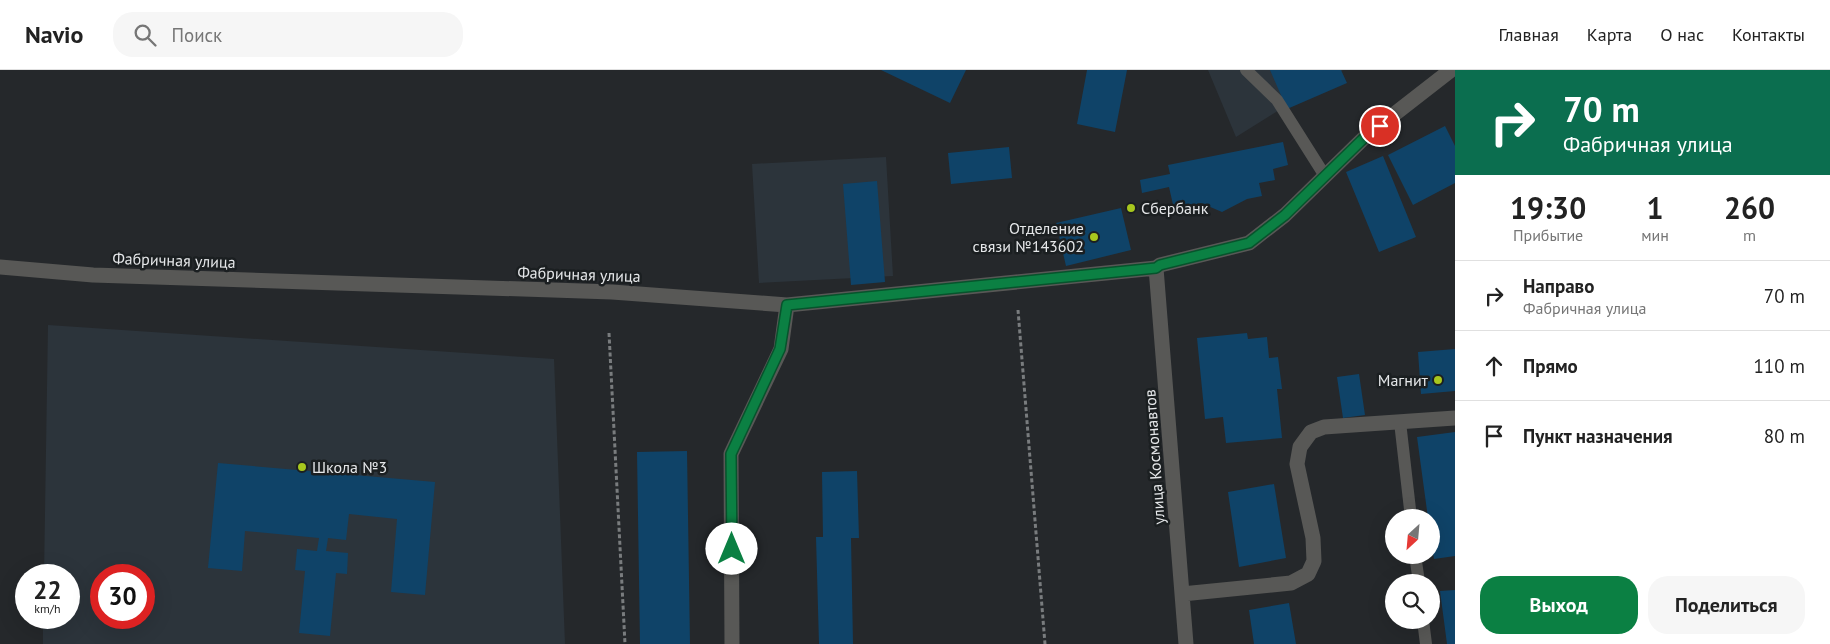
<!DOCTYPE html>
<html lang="ru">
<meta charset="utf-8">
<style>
:root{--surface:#fff;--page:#f6f6f6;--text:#222;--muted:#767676;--line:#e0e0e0;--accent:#0b8043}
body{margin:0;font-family:"PT Sans",sans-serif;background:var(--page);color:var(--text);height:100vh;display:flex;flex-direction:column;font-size:19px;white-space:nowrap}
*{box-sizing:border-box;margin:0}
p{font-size:16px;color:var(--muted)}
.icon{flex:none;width:28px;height:28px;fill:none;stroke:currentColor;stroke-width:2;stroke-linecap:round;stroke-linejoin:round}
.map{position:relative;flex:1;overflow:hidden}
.details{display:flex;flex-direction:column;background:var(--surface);width:375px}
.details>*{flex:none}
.banner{background:#0b6e4f;color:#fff;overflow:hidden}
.needle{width:32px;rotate:206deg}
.tools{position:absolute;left:1385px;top:439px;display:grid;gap:10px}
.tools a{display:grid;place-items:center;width:55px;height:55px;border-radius:50%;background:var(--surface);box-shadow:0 5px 20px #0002;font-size:25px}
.speed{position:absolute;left:15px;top:494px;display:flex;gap:10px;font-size:25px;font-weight:700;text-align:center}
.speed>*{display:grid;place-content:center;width:65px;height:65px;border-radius:50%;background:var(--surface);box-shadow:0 5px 20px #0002;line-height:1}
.speed small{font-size:12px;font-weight:400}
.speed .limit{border:8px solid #d22;background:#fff;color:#111}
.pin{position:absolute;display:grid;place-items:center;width:42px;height:42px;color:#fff;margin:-21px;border:2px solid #fff;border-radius:50%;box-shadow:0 1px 5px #0007}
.me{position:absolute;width:55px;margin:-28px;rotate:0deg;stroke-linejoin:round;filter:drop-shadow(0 0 4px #0008)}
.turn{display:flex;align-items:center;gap:18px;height:105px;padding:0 25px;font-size:22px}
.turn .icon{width:65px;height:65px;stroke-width:2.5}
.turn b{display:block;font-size:35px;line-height:42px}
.eta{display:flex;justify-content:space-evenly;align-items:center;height:85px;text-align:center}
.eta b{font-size:30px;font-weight:700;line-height:35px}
.cta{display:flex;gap:10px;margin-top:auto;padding:10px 25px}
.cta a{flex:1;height:58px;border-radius:20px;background:var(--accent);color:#fff;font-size:20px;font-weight:700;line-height:58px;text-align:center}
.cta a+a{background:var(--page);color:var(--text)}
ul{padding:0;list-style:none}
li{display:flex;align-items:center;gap:15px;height:70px;padding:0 25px;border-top:1px solid var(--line)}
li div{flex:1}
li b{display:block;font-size:19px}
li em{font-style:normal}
header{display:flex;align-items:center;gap:30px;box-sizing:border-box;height:70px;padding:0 25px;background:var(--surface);border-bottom:1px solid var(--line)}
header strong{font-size:24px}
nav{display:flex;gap:28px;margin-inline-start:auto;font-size:18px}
.search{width:350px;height:45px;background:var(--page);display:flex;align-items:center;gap:12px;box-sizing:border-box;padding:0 18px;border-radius:20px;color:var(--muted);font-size:19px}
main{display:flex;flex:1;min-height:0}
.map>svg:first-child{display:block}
.built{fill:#2c343b;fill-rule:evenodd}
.building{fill:#0f4368}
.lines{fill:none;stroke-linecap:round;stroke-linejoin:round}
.path{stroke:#797c7e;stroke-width:3;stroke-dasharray:4 2.5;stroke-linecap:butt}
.service{stroke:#585856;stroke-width:12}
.minor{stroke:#585856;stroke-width:15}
.route-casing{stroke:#07532c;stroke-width:12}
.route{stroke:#0b8043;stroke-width:9}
.poi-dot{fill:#a7c71e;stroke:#1b1f21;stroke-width:2}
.labels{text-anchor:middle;stroke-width:5;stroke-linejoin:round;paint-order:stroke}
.poi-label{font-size:16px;fill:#e5e7e9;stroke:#1b1f21;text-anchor:start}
.street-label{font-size:16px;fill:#e5e7e9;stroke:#1b1f21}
</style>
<header>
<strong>Navio</strong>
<div class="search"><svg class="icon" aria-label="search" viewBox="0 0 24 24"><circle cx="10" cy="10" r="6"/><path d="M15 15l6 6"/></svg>Поиск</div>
<nav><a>Главная</a><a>Карта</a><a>О нас</a><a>Контакты</a></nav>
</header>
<main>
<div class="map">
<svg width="1455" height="574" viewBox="0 0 1455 574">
<rect width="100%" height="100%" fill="#25282b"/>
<!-- built -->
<path class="built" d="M 1208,0 L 1343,0 L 1236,67 Z
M 886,87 L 893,206 L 759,213 L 752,94 Z
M 48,255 L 554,289 L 565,574 L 43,574 L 43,548 L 69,548 L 69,505 L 44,505 ZM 101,505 L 144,505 L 144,548 L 101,548 Z"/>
<!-- building -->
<path class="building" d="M 881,0 L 966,0 L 950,33 Z
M 1087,0 L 1127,0 L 1115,62 L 1077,54 Z
M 1270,0 L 1341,0 L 1347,13 L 1287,39 Z
M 1445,56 L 1455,76 L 1455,113 L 1413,135 L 1388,85 Z
M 1283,72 L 1288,95 L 1273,99 L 1275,110 L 1259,113 L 1262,126 L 1247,129 L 1222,142 L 1201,133 L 1174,139 L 1169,117 L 1142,123 L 1140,110 L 1170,104 L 1168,95 Z
M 1009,77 L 1012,108 L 951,114 L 948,83 Z
M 1383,86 L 1416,167 L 1379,182 L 1346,102 Z
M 877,111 L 885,212 L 851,215 L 843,114 Z
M 1121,138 L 1131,180 L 1066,196 L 1056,153 Z
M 1247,263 L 1248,269 L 1267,267 L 1269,288 L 1278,287 L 1282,319 L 1277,319 L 1282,368 L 1226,373 L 1223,347 L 1205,349 L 1197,268 Z
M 1455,279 L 1455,321 L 1421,324 L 1418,282 Z
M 1359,304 L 1365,345 L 1343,348 L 1337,307 Z
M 1455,362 L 1455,486 L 1434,489 L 1431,472 L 1431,448 L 1428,448 L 1417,367 Z
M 687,381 L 690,574 L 640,574 L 637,382 Z
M 218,393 L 435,412 L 425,525 L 391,522 L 397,449 L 349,444 L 346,470 L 328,468 L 326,481 L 348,483 L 347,504 L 336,503 L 330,566 L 299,563 L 305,501 L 295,500 L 297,479 L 317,481 L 319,468 L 245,461 L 242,501 L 208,498 Z
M 857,401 L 859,468 L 851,468 L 853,574 L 819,574 L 816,467 L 823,467 L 822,402 Z
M 1274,414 L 1286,488 L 1239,497 L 1228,422 Z
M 1455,520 L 1455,574 L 1447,574 L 1440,521 Z
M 1289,533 L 1296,574 L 1254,574 L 1249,540 Z"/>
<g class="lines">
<!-- path -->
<path class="path" d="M 1018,240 L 1045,574
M 609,263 L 625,574"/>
<!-- service -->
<path class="service" d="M 1246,0 L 1277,30 L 1325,106
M 1400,352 L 1411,448
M 1415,485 L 1419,512
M 1423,550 L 1426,574"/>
<!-- minor -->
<path class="minor" d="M 0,197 L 93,205 L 612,222 L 787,235 L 1156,198 L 1160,195 L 1249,173 L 1285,145 L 1365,67 L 1451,0
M 1156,198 L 1186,574
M 1182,524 L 1291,513 L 1308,504 L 1314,491 L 1313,468 L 1297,394 L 1300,377 L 1311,362 L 1324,357 L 1455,348
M 732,574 L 731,384 L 781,279 L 787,235"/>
</g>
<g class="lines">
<defs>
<path id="route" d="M 732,479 L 731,384 L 780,279 L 787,235 L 1156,198 L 1160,195 L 1249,173 L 1285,145 L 1365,67 L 1380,56"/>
</defs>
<!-- route casing -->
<use href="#route" class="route-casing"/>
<!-- route -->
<use href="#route" class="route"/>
</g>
<!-- markers -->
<g class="poi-dot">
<circle cx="1131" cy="138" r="5"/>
<circle cx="1094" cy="167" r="5"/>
<circle cx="1438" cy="310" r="5"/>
<circle cx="302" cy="397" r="5"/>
</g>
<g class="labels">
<!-- poi labels -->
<g class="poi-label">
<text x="1141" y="144">Сбербанк</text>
<text x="1084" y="164" text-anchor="end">Отделение<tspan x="1084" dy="18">связи №143602</tspan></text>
<text x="1428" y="316" text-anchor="end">Магнит</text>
<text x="312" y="403">Школа №3</text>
</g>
<!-- street labels -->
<g class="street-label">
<text transform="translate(174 190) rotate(2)" y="6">Фабричная улица</text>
<text transform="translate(579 204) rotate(2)" y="6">Фабричная улица</text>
<text transform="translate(1154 387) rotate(-94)" y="6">улица Космонавтов</text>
</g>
</g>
</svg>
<div class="tools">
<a><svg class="needle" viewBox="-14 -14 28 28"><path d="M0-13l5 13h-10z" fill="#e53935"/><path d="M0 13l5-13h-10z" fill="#767676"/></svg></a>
<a><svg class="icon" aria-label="search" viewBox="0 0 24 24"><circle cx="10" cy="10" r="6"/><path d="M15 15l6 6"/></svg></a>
</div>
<div class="speed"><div>22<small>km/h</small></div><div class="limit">30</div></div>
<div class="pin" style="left:1380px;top:56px;background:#d93025"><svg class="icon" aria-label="arrive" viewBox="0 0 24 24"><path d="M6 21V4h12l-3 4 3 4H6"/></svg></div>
<svg class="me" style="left:732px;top:479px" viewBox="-20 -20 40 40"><circle r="19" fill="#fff"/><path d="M0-13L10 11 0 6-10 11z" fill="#0b8043"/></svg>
</div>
<section class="details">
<div class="banner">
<div class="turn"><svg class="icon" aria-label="right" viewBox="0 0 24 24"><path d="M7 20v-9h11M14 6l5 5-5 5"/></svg><div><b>70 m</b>Фабричная улица</div></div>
</div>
<div class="eta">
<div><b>19:30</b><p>Прибытие</p></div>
<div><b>1</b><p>мин</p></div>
<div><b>260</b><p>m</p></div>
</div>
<ul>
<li><svg class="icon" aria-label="right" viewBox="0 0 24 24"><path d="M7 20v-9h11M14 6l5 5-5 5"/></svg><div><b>Направо</b><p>Фабричная улица</p></div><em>70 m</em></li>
<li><svg class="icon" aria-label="ahead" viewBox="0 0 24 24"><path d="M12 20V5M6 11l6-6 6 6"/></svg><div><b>Прямо</b></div><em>110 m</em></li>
<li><svg class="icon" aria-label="arrive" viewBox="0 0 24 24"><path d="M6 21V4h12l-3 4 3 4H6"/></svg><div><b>Пункт назначения</b></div><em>80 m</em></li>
</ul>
<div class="cta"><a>Выход</a><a>Поделиться</a></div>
</section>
</main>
